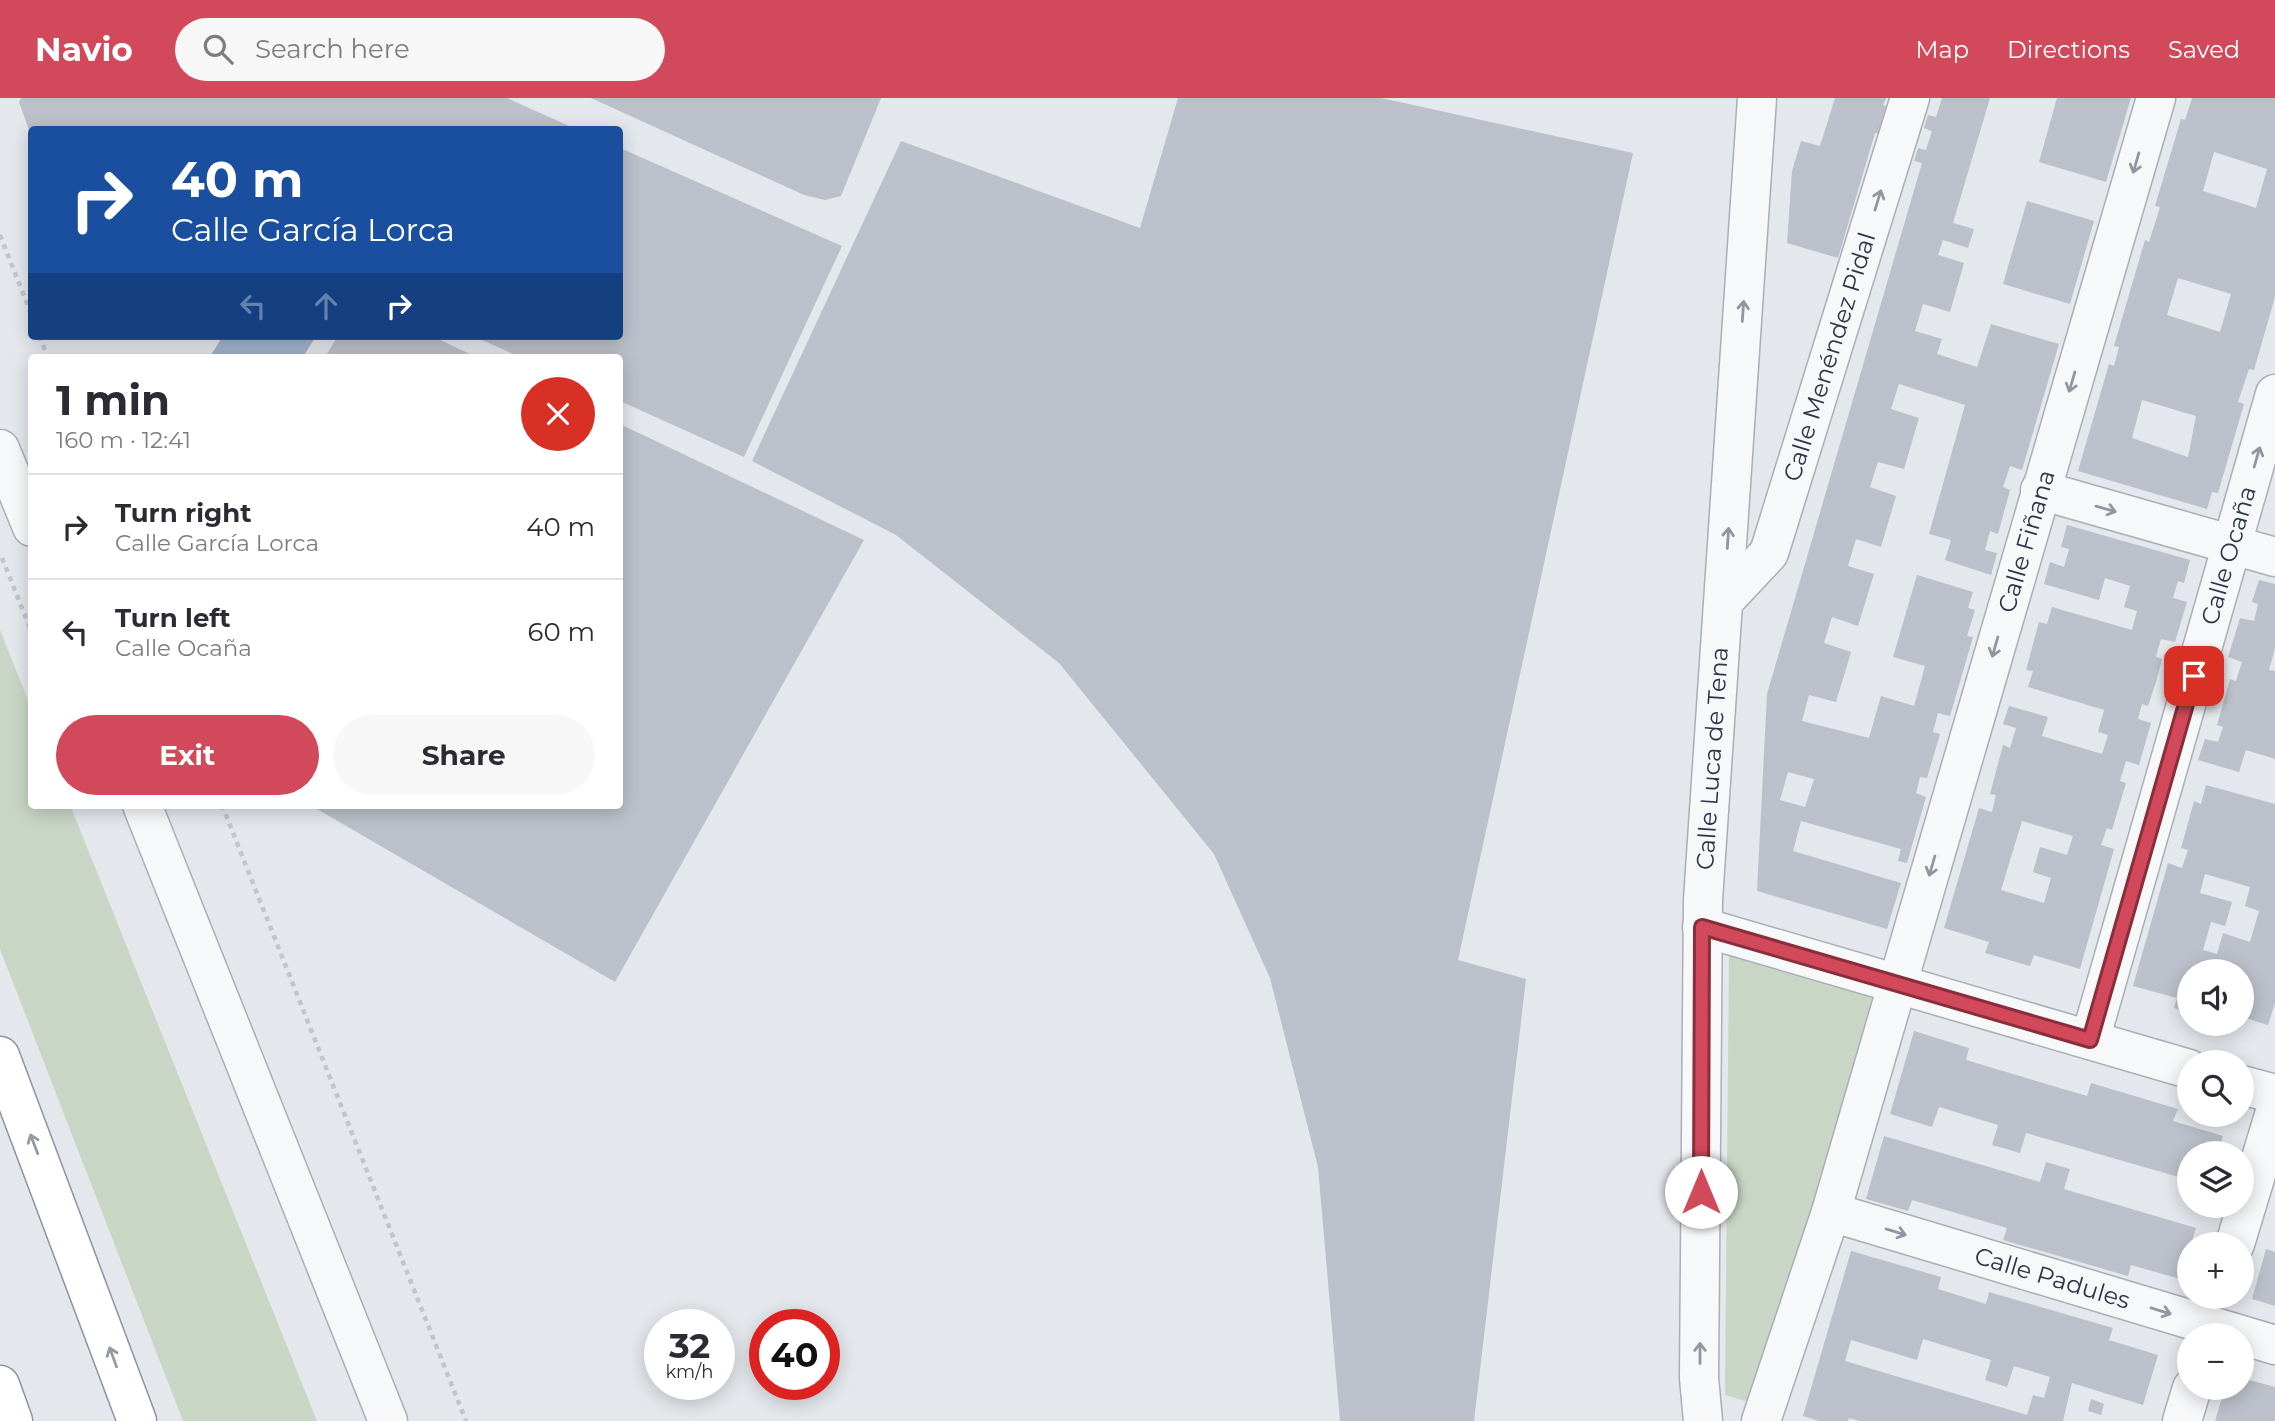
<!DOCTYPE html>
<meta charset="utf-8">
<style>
:root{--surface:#fff;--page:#f7f7f7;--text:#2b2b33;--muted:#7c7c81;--line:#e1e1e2;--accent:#d1495b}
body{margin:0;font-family:Montserrat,sans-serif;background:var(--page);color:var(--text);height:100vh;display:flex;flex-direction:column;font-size:26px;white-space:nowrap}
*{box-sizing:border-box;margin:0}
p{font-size:23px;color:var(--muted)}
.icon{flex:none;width:38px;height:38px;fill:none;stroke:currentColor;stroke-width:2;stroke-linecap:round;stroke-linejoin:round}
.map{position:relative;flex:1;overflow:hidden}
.sheet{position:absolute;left:28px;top:256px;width:595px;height:455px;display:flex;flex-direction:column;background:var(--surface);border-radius:7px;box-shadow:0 4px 18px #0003}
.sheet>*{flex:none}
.top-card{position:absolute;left:28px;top:28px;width:595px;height:214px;border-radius:7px;box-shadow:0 4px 18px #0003;background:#1a4fa0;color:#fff;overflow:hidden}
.controls{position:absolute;left:2177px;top:861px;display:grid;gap:14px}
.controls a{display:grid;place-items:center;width:77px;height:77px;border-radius:50%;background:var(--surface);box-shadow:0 4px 18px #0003;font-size:35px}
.speed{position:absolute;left:644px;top:1211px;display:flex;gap:14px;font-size:35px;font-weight:700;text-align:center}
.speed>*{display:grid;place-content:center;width:91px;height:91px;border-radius:50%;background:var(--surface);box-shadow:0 4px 18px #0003;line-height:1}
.speed small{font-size:18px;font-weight:400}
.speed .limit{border:10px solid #d22;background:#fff;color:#111}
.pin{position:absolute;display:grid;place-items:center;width:60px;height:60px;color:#fff;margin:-30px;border-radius:14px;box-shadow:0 4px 10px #0006}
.me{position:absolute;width:77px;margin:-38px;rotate:0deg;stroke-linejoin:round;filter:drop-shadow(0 0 5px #0008)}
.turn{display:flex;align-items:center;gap:24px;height:147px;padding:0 28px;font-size:32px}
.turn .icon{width:91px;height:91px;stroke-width:2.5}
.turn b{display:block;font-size:49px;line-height:60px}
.lanes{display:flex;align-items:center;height:66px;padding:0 28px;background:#0003;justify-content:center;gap:35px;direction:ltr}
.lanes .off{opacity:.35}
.round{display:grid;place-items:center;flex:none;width:74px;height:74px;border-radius:37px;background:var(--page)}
.headline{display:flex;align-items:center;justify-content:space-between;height:119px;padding:0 28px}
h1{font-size:42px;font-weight:700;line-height:52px}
.primary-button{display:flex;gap:14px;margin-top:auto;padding:14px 28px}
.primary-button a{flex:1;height:80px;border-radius:42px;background:var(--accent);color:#fff;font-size:28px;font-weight:700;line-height:80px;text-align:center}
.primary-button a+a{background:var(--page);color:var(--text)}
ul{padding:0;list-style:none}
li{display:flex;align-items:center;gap:21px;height:105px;padding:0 28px;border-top:2px solid var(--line)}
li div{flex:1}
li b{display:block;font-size:26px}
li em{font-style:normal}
header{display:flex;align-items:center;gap:42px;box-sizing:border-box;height:98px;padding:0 35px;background:var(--accent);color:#fff}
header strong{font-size:33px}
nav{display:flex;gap:38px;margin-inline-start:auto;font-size:24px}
.search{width:490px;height:63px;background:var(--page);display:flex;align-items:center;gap:18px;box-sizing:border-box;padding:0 24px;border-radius:38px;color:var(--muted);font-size:26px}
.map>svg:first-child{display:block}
.green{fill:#c9d6c5}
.water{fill:#9fb4cc}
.building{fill:#bbc0ca;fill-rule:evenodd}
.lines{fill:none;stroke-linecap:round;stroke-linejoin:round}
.minor-casing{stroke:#a9aeb7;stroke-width:41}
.tertiary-casing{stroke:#a9aeb7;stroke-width:41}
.motorway-casing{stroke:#8b94a3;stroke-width:41}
.path{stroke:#c2c5cb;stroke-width:4.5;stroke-dasharray:5 5;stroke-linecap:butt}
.minor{stroke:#f7f8fa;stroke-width:38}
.tertiary{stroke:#f7f8fa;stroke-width:38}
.motorway{stroke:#fff;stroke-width:38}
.oneway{stroke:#9196a0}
.oneway2{stroke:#959aa2}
.route-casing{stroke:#882f3b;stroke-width:18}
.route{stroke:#d1495b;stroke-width:12}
.labels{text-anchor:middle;stroke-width:5;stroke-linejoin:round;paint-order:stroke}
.street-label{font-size:24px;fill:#2b3445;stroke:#f4f6f9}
</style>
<header>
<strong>Navio</strong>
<div class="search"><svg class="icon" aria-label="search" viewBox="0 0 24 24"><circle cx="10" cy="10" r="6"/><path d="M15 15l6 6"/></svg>Search here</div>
<nav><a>Map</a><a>Directions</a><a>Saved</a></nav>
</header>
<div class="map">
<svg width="2275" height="1323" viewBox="0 0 2275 1323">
<rect width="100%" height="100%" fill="#e4e7ec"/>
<!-- green -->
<path class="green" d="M 0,532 L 31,610 L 32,707 L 70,707 L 317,1323 L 183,1323 L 0,851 Z
M 1729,857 L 1878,900 L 1752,1305 L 1725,1297 Z"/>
<!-- water -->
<path class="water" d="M 223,238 L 316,238 L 303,259 L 214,259 L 211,257 Z"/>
<!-- building -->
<path class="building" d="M 21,0 L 507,0 L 578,32 L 29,32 L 19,4 Z
M 591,0 L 881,0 L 841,98 L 825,102 L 804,97 Z
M 1178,0 L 1381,0 L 1633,55 L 1458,862 L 1526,881 L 1474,1323 L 1340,1323 L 1318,1069 L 1270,880 L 1214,756 L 1059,565 L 896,437 L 752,363 L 901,43 L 1140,130 Z
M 1835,0 L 1886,0 L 1883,7 L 1887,9 L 1879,36 L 1875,35 L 1838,160 L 1787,145 L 1792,73 L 1801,43 L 1820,48 Z
M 1942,0 L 1990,0 L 1953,125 L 1974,131 L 1968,150 L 1943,142 L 1938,157 L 1964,165 L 1950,214 L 1923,206 L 1915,233 L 1942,241 L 1937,256 L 1977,269 L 1991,226 L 2059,246 L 2022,372 L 2010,368 L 2003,389 L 2010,392 L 1998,436 L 1990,433 L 1985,452 L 1997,455 L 1991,477 L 1945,462 L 1951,442 L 1929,436 L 1965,307 L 1899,286 L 1891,311 L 1919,320 L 1904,371 L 1878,364 L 1870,389 L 1896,398 L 1881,449 L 1856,441 L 1848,468 L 1874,476 L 1858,528 L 1832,519 L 1824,545 L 1851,554 L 1836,604 L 1809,597 L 1802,623 L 1869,640 L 1881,598 L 1914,608 L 1925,568 L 1893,559 L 1917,477 L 1973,494 L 1968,510 L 1975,512 L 1967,538 L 1973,539 L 1950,618 L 1938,615 L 1933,634 L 1940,636 L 1927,680 L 1920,679 L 1916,695 L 1926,699 L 1907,765 L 1898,763 L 1901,751 L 1801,723 L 1793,753 L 1901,785 L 1887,831 L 1757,793 L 1767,596 L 1922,65 L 1914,63 L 1918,50 L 1926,52 L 1932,33 L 1924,30 L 1928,17 L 1936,19 ZM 1788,674 L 1814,681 L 1805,709 L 1780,702 Z
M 2057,0 L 2131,0 L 2106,84 L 2039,64 Z
M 2192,0 L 2275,0 L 2275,199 L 2254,272 L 2249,271 L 2238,304 L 2244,306 L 2218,395 L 2212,394 L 2207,411 L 2078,373 L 2109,266 L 2114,268 L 2119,249 L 2114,248 L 2145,142 L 2149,144 L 2160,109 L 2155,108 L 2181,21 L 2185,22 ZM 2214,54 L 2267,71 L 2256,110 L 2203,93 ZM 2178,180 L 2231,196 L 2220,234 L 2167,217 ZM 2142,302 L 2196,318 L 2188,359 L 2132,340 Z
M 620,50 L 842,148 L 744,359 L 620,303 L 620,259 L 520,259 L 473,238 L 620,238 Z
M 2027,103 L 2094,123 L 2070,206 L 2003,186 Z
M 338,238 L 432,238 L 476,259 L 325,259 Z
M 620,326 L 864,442 L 615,884 L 310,707 L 620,707 Z
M 2067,427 L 2190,462 L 2184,485 L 2178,483 L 2173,500 L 2187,504 L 2175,544 L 2161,541 L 2156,559 L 2162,561 L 2156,584 L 2148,608 L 2142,606 L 2138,621 L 2151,625 L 2139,667 L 2126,663 L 2120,683 L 2126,685 L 2112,732 L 2107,730 L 2101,747 L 2114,751 L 2080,871 L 2034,857 L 2030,868 L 1985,855 L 1989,844 L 1944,830 L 1979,710 L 1992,714 L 1996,697 L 1990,696 L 2003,647 L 2010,650 L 2016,630 L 2003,626 L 2009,608 L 2048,619 L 2042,638 L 2102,656 L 2108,637 L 2098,634 L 2104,612 L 2028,589 L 2033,573 L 2026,572 L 2039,524 L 2047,526 L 2052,509 L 2132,532 L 2137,513 L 2124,509 L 2130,488 L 2105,480 L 2099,502 L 2044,486 L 2050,464 L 2064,469 L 2069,451 L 2061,449 ZM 2022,723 L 2073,738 L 2067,757 L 2040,749 L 2033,774 L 2051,780 L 2044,805 L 2001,792 Z
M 2259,482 L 2275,486 L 2275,550 L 2269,572 L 2275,573 L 2275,661 L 2246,652 L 2239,674 L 2198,662 L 2205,641 L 2218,644 L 2223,629 L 2217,627 L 2230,581 L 2236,583 L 2242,564 L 2228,559 L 2240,520 L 2254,523 L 2258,506 L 2252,504 Z
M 2206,687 L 2275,706 L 2275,905 L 2268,927 L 2242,919 L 2242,873 L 2189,873 L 2189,915 L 2174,910 L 2177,900 L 2133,888 L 2168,765 L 2182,770 L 2188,752 L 2181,750 L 2188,725 L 2194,703 L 2201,706 ZM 2205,776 L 2250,789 L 2245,808 L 2259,813 L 2250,844 L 2223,835 L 2217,856 L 2203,852 L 2211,824 L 2225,828 L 2232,804 L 2200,795 Z
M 1914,933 L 1969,950 L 1966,962 L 2013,976 L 2087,998 L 2091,985 L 2178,1011 L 2173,1023 L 2223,1038 L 2218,1055 L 2189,1055 L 2189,1082 L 2026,1035 L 2020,1055 L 1992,1047 L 1998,1027 L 1939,1009 L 1932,1029 L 1890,1016 Z
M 1884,1038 L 2040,1084 L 2046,1064 L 2070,1071 L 2064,1091 L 2196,1130 L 2180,1181 L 2131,1167 L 2128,1178 L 2003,1142 L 2007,1130 L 1912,1102 L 1908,1113 L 1866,1101 Z
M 2266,1151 L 2275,1154 L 2275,1208 L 2252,1201 Z
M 1851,1153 L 1941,1179 L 1938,1191 L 1986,1206 L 1989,1194 L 2113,1230 L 2109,1242 L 2158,1257 L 2143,1307 L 2072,1285 L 2063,1323 L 1860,1323 L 1849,1320 L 1848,1323 L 1819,1323 L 1803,1318 ZM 1923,1241 L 1991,1262 L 1985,1282 L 2007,1289 L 2014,1268 L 2050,1279 L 2044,1300 L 2033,1297 L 2027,1317 L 1845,1263 L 1851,1242 L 1917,1262 Z
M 2242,1280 L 2275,1289 L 2275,1323 L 2215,1323 L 2225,1290 L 2242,1290 Z
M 2091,1301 L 2104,1306 L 2101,1317 L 2088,1313 Z"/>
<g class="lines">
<defs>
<g id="minor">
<path d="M 2040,392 L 2275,459"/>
<path id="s1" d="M 1724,503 L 1769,455 L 1910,0"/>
<path id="s2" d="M 2090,942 L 2275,296"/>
<path id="s3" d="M 1831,1114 L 2275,1247"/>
<path d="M 2235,1146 L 2275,1014"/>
<path id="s4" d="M 1761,1323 L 1831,1114 L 2156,0"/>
<path d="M 2182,1323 L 2192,1290"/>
</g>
<g id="tertiary">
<path d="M 0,351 L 32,429"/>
<path d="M 142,707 L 388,1323"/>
<path d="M 1702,829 L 2189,971"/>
<path d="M 2242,987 L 2275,996"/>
<path id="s5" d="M 1703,1323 L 1699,1280 L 1703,802 L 1757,0"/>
</g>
<path id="motorway" d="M 0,958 L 137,1323
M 0,1287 L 13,1323"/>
</defs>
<!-- minor casing -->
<use href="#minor" class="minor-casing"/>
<!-- tertiary casing -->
<use href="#tertiary" class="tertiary-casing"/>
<!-- motorway casing -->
<use href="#motorway" class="motorway-casing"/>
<!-- path -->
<path class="path" d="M 0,137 L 32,218
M 39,238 L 48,259
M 2,460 L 32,535
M 222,707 L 466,1323"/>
<!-- minor -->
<use href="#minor" class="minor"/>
<!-- tertiary -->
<use href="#tertiary" class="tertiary"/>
<!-- motorway -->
<use href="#motorway" class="motorway"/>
</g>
<!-- one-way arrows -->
<defs><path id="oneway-shaft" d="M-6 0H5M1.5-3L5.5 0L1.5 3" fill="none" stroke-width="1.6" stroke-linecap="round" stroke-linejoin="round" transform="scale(1.75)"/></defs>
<g class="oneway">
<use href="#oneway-shaft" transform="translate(2136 65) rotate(106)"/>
<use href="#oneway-shaft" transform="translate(1878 102) rotate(-73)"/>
<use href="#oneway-shaft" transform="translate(1743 213) rotate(-86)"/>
<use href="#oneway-shaft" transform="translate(2072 284) rotate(106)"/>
<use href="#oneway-shaft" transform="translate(2257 359) rotate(-74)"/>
<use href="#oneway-shaft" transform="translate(2106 411) rotate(16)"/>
<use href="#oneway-shaft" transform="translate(1728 440) rotate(-86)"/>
<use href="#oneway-shaft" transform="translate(1995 549) rotate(106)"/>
<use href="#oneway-shaft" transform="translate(1932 768) rotate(106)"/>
<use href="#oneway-shaft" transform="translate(1896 1134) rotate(17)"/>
<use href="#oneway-shaft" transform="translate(2161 1213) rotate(17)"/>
<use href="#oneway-shaft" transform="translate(1700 1255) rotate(-90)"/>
</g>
<g class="oneway2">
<use href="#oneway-shaft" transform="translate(34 1046) rotate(-111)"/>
<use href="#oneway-shaft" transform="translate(113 1259) rotate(-110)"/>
</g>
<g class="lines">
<defs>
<path id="route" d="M 1701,1094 L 1702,829 L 2090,942 L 2194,578"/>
</defs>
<!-- route casing -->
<use href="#route" class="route-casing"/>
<!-- route -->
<use href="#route" class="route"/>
</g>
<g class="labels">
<!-- street labels -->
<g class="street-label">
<text dy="8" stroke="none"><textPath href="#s1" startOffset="271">Calle Menéndez Pidal</textPath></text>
<text dy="8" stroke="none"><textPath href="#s4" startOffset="919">Calle Fiñana</textPath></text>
<text dy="8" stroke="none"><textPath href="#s2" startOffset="504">Calle Ocaña</textPath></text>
<text dy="8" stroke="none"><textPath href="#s5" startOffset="663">Calle Luca de Tena</textPath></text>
<text dy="8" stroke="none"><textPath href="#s3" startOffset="231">Calle Padules</textPath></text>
</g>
</g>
</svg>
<div class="controls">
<a><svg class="icon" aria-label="sound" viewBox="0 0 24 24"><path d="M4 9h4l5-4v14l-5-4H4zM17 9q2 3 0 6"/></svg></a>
<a><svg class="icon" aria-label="search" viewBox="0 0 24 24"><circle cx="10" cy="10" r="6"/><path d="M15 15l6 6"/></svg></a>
<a><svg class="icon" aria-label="layers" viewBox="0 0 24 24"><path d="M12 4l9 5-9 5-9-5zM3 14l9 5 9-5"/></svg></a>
<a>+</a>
<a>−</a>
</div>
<div class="speed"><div>32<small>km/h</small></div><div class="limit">40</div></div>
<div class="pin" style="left:2194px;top:578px;background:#d93025"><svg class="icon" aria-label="arrive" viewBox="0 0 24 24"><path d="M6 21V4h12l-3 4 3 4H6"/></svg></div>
<svg class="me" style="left:1701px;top:1094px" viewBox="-20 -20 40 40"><circle r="19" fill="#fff"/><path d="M0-13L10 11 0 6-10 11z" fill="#d1495b"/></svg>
<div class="top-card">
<div class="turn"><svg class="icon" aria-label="right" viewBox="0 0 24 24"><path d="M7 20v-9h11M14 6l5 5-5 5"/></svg><div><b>40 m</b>Calle García Lorca</div></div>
<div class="lanes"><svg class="icon off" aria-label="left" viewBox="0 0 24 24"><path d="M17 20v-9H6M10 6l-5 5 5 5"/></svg><svg class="icon off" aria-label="ahead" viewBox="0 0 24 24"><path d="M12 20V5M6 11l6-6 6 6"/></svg><svg class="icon" aria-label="right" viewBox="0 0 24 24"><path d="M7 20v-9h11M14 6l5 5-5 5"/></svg></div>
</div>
<section class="sheet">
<div class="headline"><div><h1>1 min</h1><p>160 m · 12:41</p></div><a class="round" style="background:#d93025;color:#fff"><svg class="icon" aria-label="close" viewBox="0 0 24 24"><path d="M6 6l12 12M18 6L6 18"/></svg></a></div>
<ul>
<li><svg class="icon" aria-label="right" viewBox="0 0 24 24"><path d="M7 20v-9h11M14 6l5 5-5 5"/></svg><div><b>Turn right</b><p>Calle García Lorca</p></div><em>40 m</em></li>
<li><svg class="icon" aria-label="left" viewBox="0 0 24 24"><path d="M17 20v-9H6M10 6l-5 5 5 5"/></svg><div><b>Turn left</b><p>Calle Ocaña</p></div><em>60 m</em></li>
</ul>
<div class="primary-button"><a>Exit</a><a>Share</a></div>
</section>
</div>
